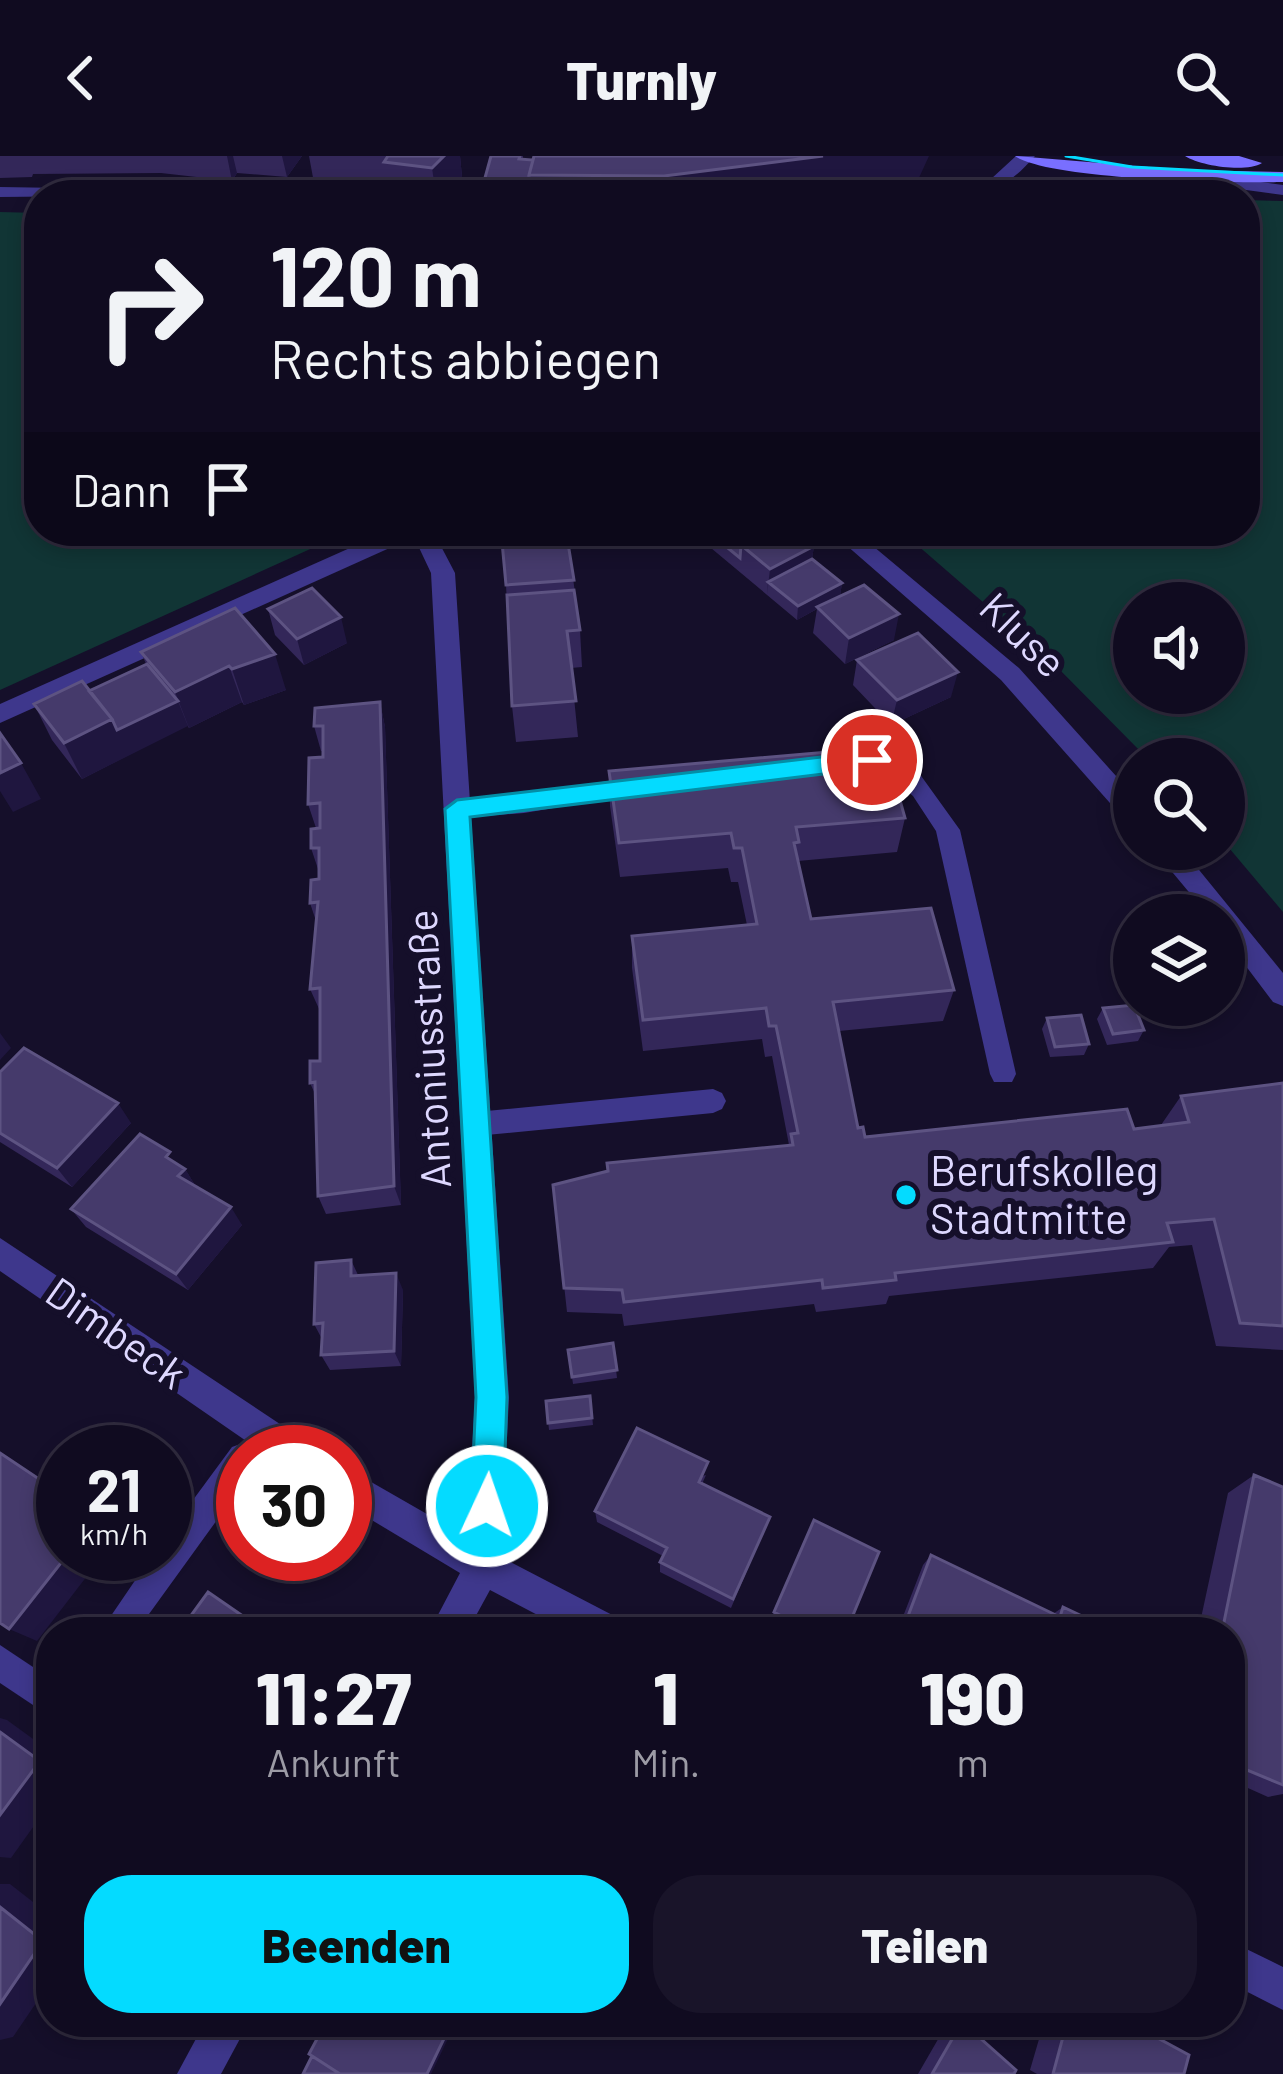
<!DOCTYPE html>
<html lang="de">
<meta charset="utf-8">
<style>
:root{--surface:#100b20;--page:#191429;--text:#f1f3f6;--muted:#9c9ba5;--line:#302b3e;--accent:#04dbff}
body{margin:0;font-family:Barlow,sans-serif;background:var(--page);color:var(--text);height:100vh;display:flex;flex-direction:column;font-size:45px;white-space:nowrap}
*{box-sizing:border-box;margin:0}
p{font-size:39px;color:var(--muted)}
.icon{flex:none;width:66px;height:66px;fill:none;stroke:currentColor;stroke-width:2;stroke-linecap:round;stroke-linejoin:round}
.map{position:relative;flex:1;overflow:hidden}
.side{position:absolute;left:36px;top:1461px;width:1209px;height:420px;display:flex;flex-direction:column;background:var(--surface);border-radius:48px;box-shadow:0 6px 18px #0003,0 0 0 3px var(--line)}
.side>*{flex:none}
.banner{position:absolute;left:24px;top:24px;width:1236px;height:366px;border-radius:48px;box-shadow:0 6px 18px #0003,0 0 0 3px var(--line);background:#100b20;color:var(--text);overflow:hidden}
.buttons{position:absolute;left:1113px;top:426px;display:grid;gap:24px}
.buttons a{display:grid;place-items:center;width:132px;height:132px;border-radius:50%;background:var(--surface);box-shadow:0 6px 18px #0003,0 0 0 3px var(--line);font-size:60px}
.speed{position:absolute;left:36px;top:1269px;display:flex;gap:24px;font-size:60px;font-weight:700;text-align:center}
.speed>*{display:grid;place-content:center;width:156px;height:156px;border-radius:50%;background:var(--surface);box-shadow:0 6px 18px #0003,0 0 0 3px var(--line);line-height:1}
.speed small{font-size:30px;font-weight:400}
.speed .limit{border:18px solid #d22;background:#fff;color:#111}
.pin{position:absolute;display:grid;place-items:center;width:102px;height:102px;color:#fff;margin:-51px;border:6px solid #fff;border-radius:50%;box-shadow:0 3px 12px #0007}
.me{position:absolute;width:132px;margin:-66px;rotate:3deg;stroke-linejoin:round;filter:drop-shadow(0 0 9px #0008)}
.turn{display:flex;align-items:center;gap:42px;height:252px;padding:0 48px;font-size:54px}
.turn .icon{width:156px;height:156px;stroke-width:2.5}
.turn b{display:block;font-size:84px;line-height:102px}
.then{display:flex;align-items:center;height:114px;padding:0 48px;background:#0003;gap:24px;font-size:45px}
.eta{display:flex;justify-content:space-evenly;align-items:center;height:204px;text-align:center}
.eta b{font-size:72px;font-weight:800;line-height:84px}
.cta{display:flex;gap:24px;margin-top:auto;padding:24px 48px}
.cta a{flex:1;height:138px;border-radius:48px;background:var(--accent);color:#111;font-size:48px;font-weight:800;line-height:138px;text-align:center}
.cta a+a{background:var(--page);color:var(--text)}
header{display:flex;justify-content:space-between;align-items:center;height:156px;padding:0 48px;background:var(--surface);font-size:54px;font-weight:800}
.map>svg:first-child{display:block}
.green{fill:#113535;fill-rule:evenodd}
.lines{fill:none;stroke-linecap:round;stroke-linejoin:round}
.lane{fill:#3e378c;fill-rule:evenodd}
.street{fill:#3e378c;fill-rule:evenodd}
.secondary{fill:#796fff;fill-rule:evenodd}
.tram{stroke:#04dbff;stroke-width:3}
.wall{fill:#332759}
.shaded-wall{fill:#1f163f}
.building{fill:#453a6b;stroke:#5d5382;stroke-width:3}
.route{fill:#04dbff;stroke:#038ea6;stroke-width:3}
.poi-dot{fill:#04dbff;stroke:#150f2a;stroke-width:4.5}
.labels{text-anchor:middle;stroke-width:12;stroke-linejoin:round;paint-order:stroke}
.street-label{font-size:42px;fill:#ded8ff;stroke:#150f2a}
.poi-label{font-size:42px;fill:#ded8ff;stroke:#150f2a;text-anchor:start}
</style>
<header><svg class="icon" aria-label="back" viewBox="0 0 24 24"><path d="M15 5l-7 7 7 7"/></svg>Turnly<svg class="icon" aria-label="search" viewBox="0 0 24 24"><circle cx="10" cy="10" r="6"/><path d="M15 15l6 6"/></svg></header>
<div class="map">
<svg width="1283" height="1918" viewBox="0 0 1283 1918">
<rect width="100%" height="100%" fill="#150f2a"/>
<!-- green -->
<path class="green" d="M 1245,44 L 1283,45 L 1283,756 L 1224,686 L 1224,603 L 1148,603 L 1052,506 L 901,375 L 1245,375 ZM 1134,447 L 1224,447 L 1224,537 L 1134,537 Z
M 0,56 L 39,57 L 39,375 L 350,375 L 0,534 Z"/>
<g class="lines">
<!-- lane -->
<path class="lane" d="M 871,597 L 894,603 L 919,617 L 960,674 L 1016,918 L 1012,926 L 994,926 L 990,918 L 936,675 L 913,640 L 891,621 L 846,612 L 843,606 L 846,600 Z
M 643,619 L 655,628 L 643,637 L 524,657 L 457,662 L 445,653 L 457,644 L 524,639 Z
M 713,933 L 722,937 L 726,945 L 722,953 L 713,957 L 476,980 L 466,976 L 462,968 L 466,960 L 476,956 Z
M 243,1287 L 256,1296 L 243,1296 L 243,1328 L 136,1476 L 100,1476 L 153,1398 L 165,1398 L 165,1382 L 232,1291 Z
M 0,1489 L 51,1523 L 51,1561 L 0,1527 Z"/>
<!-- street -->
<path class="street" d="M 1016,0 L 1035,0 C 1012,26 994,39 959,39 L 991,23 Z
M 1208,19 L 1283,29 L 1283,39 L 1202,28 L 1202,20 Z
M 0,31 L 189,34 L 198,39 L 0,41 Z
M 388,375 L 433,375 L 455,417 L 509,1242 L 501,1401 L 620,1463 L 625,1476 L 570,1476 L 490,1434 L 467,1476 L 429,1476 L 460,1417 L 345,1348 L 345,1311 L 467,1381 L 475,1242 L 431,417 L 414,381 L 0,567 L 0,548 Z
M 830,375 L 855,375 L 1019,512 L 1134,640 L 1134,667 L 1125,664 L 1001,524 Z
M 1153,693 L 1182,693 L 1283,817 L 1283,850 L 1273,846 L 1224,781 L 1224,759 L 1208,759 Z
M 0,1082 L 304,1284 L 309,1296 L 262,1296 L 0,1115 Z
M 1230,1785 L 1283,1811 L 1283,1854 L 1230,1827 Z
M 205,1866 L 249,1866 L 221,1918 L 177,1918 Z"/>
<!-- secondary -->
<path class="secondary" d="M 1015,0 L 1185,14 L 1283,16 L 1283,26 C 1233,27 1051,24 1015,0 Z
M 1185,0 L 1239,0 L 1262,7 C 1246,17 1201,10 1185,0 Z"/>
<!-- tram -->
<path class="tram" d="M 1066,0 L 1132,11 L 1283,19"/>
</g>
<!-- wall -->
<path class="wall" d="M 0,0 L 302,0 L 287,21 L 237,17 L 232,25 L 161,17 L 33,18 L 32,21 L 0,22 Z
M 309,0 L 460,0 L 462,21 L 447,39 L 355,37 L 354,32 L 314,27 Z
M 491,0 L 523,0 L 523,3 L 533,4 L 918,24 L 812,39 L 484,39 L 483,29 Z
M 712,379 L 814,390 L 812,403 L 842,427 L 840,440 L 894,484 L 845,508 L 813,477 L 817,453 L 797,464 L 711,392 Z
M 568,385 L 580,474 L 582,511 L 571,512 L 578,581 L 516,586 L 512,550 L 506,429 Z
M 235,452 L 286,534 L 244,549 L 242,546 L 189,572 L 187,569 L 82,623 L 52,584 L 34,548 L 89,535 L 146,508 L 141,496 Z
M 268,453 L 347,487 L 304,509 L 275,479 Z
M 857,504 L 951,541 L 891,569 L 853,529 Z
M 380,546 L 385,571 L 401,1049 L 326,1058 L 318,1040 L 316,940 L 310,927 L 320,905 L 320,855 L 310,833 L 316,765 L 310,747 L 319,723 L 319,716 L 311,692 L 316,672 L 308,648 L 323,595 L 321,595 L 314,570 Z
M 609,615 L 905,662 L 897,696 L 798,705 L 811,763 L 954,834 L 943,865 L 839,875 L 858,972 L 865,981 L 1134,973 L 1161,969 L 1181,940 L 1283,927 L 1283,1194 L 1216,1190 L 1192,1089 L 1169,1091 L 1153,1112 L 889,1140 L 886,1148 L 816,1156 L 814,1148 L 624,1170 L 622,1158 L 567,1156 L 553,1029 L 607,1016 L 607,1007 L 789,989 L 772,900 L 765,901 L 762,883 L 643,895 L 632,812 L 632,780 L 747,769 L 738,726 L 731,726 L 728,712 L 620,721 L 610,650 Z
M 1103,852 L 1144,874 L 1138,885 L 1107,889 L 1097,863 Z
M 1047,862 L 1089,888 L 1084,899 L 1050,901 L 1042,873 Z
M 0,916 L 131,967 L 72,1031 L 0,986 Z
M 177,1008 L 185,1013 L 196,1031 L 242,1069 L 188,1134 L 86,1071 L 71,1053 Z
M 351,1104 L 358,1119 L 403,1134 L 401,1210 L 330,1214 L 321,1199 L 322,1183 L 314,1168 Z
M 613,1187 L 617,1222 L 573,1228 L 572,1221 Z
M 590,1240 L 593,1269 L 549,1274 L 546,1245 Z
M 706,1319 L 702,1328 L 770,1361 L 731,1452 L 660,1416 L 660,1406 L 663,1400 L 597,1366 L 595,1355 Z
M 1254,1319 L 1283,1331 L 1283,1638 L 1268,1641 L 1230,1624 L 1230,1476 L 1198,1476 L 1228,1337 Z
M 814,1364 L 846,1476 L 791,1476 L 770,1465 Z
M 931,1399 L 1053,1458 L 1063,1451 L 1116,1476 L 897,1476 L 923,1409 Z
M 948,1866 L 964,1866 L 1014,1918 L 918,1918 Z
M 1044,1866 L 1128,1866 L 1184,1918 L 1037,1918 L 1030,1914 Z"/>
<!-- shaded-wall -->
<path class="shaded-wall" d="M 227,0 L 233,0 L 237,17 L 232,25 Z
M 282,0 L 302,0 L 287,21 Z
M 444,0 L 460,0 L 462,21 L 447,39 L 436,39 L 432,12 Z
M 823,0 L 929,0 L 918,24 L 868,32 L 812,39 L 663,39 L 664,20 Z
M 539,375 L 590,375 L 541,398 Z
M 814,390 L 810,416 L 768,426 L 767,439 L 770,413 Z
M 842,427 L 840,440 L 797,464 L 798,450 Z
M 899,458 L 894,484 L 845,508 L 849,482 Z
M 341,461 L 347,487 L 304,509 L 297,483 Z
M 275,498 L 286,534 L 244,549 L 232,513 Z
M 229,510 L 242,546 L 189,572 L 175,536 Z
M 958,516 L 951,541 L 891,569 L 897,544 Z
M 178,545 L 188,570 L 82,623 L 64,587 L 112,563 Z
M 380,546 L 385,571 L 401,1049 L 394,1030 Z
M 21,607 L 41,643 L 13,656 L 0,635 L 0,617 Z
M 0,877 L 11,892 L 0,904 Z
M 118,947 L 131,967 L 72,1031 L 57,1012 Z
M 185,1013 L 197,1032 L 178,1020 Z
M 231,1051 L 242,1069 L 188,1134 L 176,1118 Z
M 396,1117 L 403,1134 L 401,1210 L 394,1195 Z
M 68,1398 L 104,1398 L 37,1485 L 9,1473 Z
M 0,1562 L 7,1564 L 51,1596 L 51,1646 L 11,1702 L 0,1701 Z
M 0,1728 L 10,1728 L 51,1760 L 51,1825 L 13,1881 L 0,1884 Z
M 452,1866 L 456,1866 L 431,1918 L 427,1918 Z"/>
<!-- building -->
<path class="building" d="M 388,0 L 444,0 L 432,12 L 384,6 Z
M 491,0 L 520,0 L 519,3 L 533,4 L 529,19 L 530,31 L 483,29 Z
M 534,0 L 823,0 L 664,20 L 529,19 Z
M 501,375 L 566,375 L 574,424 L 506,429 Z
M 719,375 L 768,375 L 741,389 L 740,402 L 712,379 Z
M 768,375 L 795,375 L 814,390 L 770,413 L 741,389 Z
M 812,403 L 842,427 L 798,450 L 768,426 Z
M 864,429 L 899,458 L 849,482 L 817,451 Z
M 312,432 L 341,461 L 297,483 L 268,453 Z
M 574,434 L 580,474 L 567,475 L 576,545 L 512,550 L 507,439 Z
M 235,452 L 275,498 L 232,513 L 229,510 L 175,536 L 141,496 Z
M 918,477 L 958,516 L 897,544 L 857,504 Z
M 147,508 L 178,545 L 117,574 L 112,563 L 89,535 Z
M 82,525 L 112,563 L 64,587 L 34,548 Z
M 380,546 L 394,1030 L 318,1040 L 315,926 L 310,927 L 310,905 L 320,905 L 320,832 L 310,833 L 318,746 L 310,747 L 311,724 L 319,723 L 319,692 L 311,692 L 311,673 L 320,672 L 320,647 L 308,648 L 309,602 L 323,601 L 323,570 L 314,570 L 315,552 Z
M 0,577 L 21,607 L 0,617 Z
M 885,591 L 905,662 L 796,671 L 799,686 L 794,687 L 811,763 L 931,752 L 954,834 L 833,846 L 858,972 L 863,971 L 865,981 L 1127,953 L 1134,973 L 1189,966 L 1181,940 L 1283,927 L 1283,1170 L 1240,1167 L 1214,1063 L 1167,1067 L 1173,1086 L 895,1117 L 896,1124 L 823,1132 L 822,1124 L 624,1146 L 622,1134 L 564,1132 L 553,1029 L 608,1015 L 607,1007 L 793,989 L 791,978 L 798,977 L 776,870 L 769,870 L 766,852 L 643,864 L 632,780 L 757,768 L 742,692 L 734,692 L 731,677 L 619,687 L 609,615 Z
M 1134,849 L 1144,874 L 1113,878 L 1103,852 Z
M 1081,859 L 1089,888 L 1055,891 L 1047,862 Z
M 24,892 L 118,947 L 57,1012 L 0,977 L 0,916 Z
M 140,978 L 170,996 L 166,1001 L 185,1013 L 178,1020 L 231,1051 L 176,1118 L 71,1053 Z
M 351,1104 L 351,1120 L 396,1117 L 394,1195 L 321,1199 L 323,1167 L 314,1168 L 316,1107 Z
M 613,1187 L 617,1214 L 572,1221 L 568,1194 Z
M 590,1240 L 592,1262 L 548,1267 L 546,1245 Z
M 637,1272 L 708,1306 L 699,1326 L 770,1361 L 733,1443 L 660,1406 L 667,1392 L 595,1355 Z
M 0,1297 L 63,1339 L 63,1398 L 68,1398 L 9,1473 L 0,1467 Z
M 1254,1319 L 1283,1331 L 1283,1629 L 1230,1607 L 1230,1476 L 1222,1476 Z
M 814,1364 L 879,1396 L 846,1476 L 812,1476 L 774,1456 Z
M 931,1399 L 1060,1461 L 1063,1451 L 1116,1476 L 902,1476 Z
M 208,1436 L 266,1476 L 179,1476 Z
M 0,1576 L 40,1605 L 0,1659 Z
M 51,1654 L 51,1674 L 42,1667 Z
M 0,1751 L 43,1785 L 0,1848 Z
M 326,1866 L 452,1866 L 427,1918 L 340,1918 L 309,1898 Z
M 962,1866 L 1016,1914 L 1014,1918 L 932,1918 Z
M 1067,1866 L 1128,1866 L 1189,1899 L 1184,1918 L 1053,1918 Z
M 312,1900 L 340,1918 L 303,1918 Z"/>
<!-- route -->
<path class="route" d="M 872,595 L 884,604 L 872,612 L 470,661 L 507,1241 L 503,1350 L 498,1361 L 487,1366 L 476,1361 L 471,1350 L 476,1241 L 445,653 L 457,644 Z"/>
<!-- markers -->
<circle class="poi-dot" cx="906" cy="1039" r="12"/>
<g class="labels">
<!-- street labels -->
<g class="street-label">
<text transform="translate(1023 479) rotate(44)" y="15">Kluse</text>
<text transform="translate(429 893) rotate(-93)" y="15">Antoniusstraße</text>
<text transform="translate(116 1177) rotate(35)" y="15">Dimbeck</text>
</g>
<!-- poi labels -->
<g class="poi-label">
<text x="930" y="1030">Berufskolleg<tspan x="930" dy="48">Stadtmitte</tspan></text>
</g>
</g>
</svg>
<div class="buttons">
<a><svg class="icon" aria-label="sound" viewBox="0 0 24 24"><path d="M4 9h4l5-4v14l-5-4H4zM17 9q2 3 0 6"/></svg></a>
<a><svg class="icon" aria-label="search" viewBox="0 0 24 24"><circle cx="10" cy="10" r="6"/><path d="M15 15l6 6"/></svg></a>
<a><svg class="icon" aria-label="layers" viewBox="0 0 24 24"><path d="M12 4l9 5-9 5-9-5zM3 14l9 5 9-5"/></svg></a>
</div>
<div class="speed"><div>21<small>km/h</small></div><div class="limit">30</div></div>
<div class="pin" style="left:872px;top:604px;background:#d93025"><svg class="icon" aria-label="arrive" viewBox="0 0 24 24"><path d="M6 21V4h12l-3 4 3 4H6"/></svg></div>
<svg class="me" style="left:487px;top:1350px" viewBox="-20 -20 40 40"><circle r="17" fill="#04dbff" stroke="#fff" stroke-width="3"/><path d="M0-11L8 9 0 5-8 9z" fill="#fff"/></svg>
<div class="banner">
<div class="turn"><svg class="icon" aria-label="right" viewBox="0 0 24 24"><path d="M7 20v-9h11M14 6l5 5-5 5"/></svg><div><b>120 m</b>Rechts abbiegen</div></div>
<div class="then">Dann<svg class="icon" aria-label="arrive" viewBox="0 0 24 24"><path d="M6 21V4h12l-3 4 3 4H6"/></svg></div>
</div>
<section class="side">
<div class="eta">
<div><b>11:27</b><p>Ankunft</p></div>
<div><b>1</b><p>Min.</p></div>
<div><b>190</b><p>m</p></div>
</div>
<div class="cta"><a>Beenden</a><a>Teilen</a></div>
</section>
</div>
